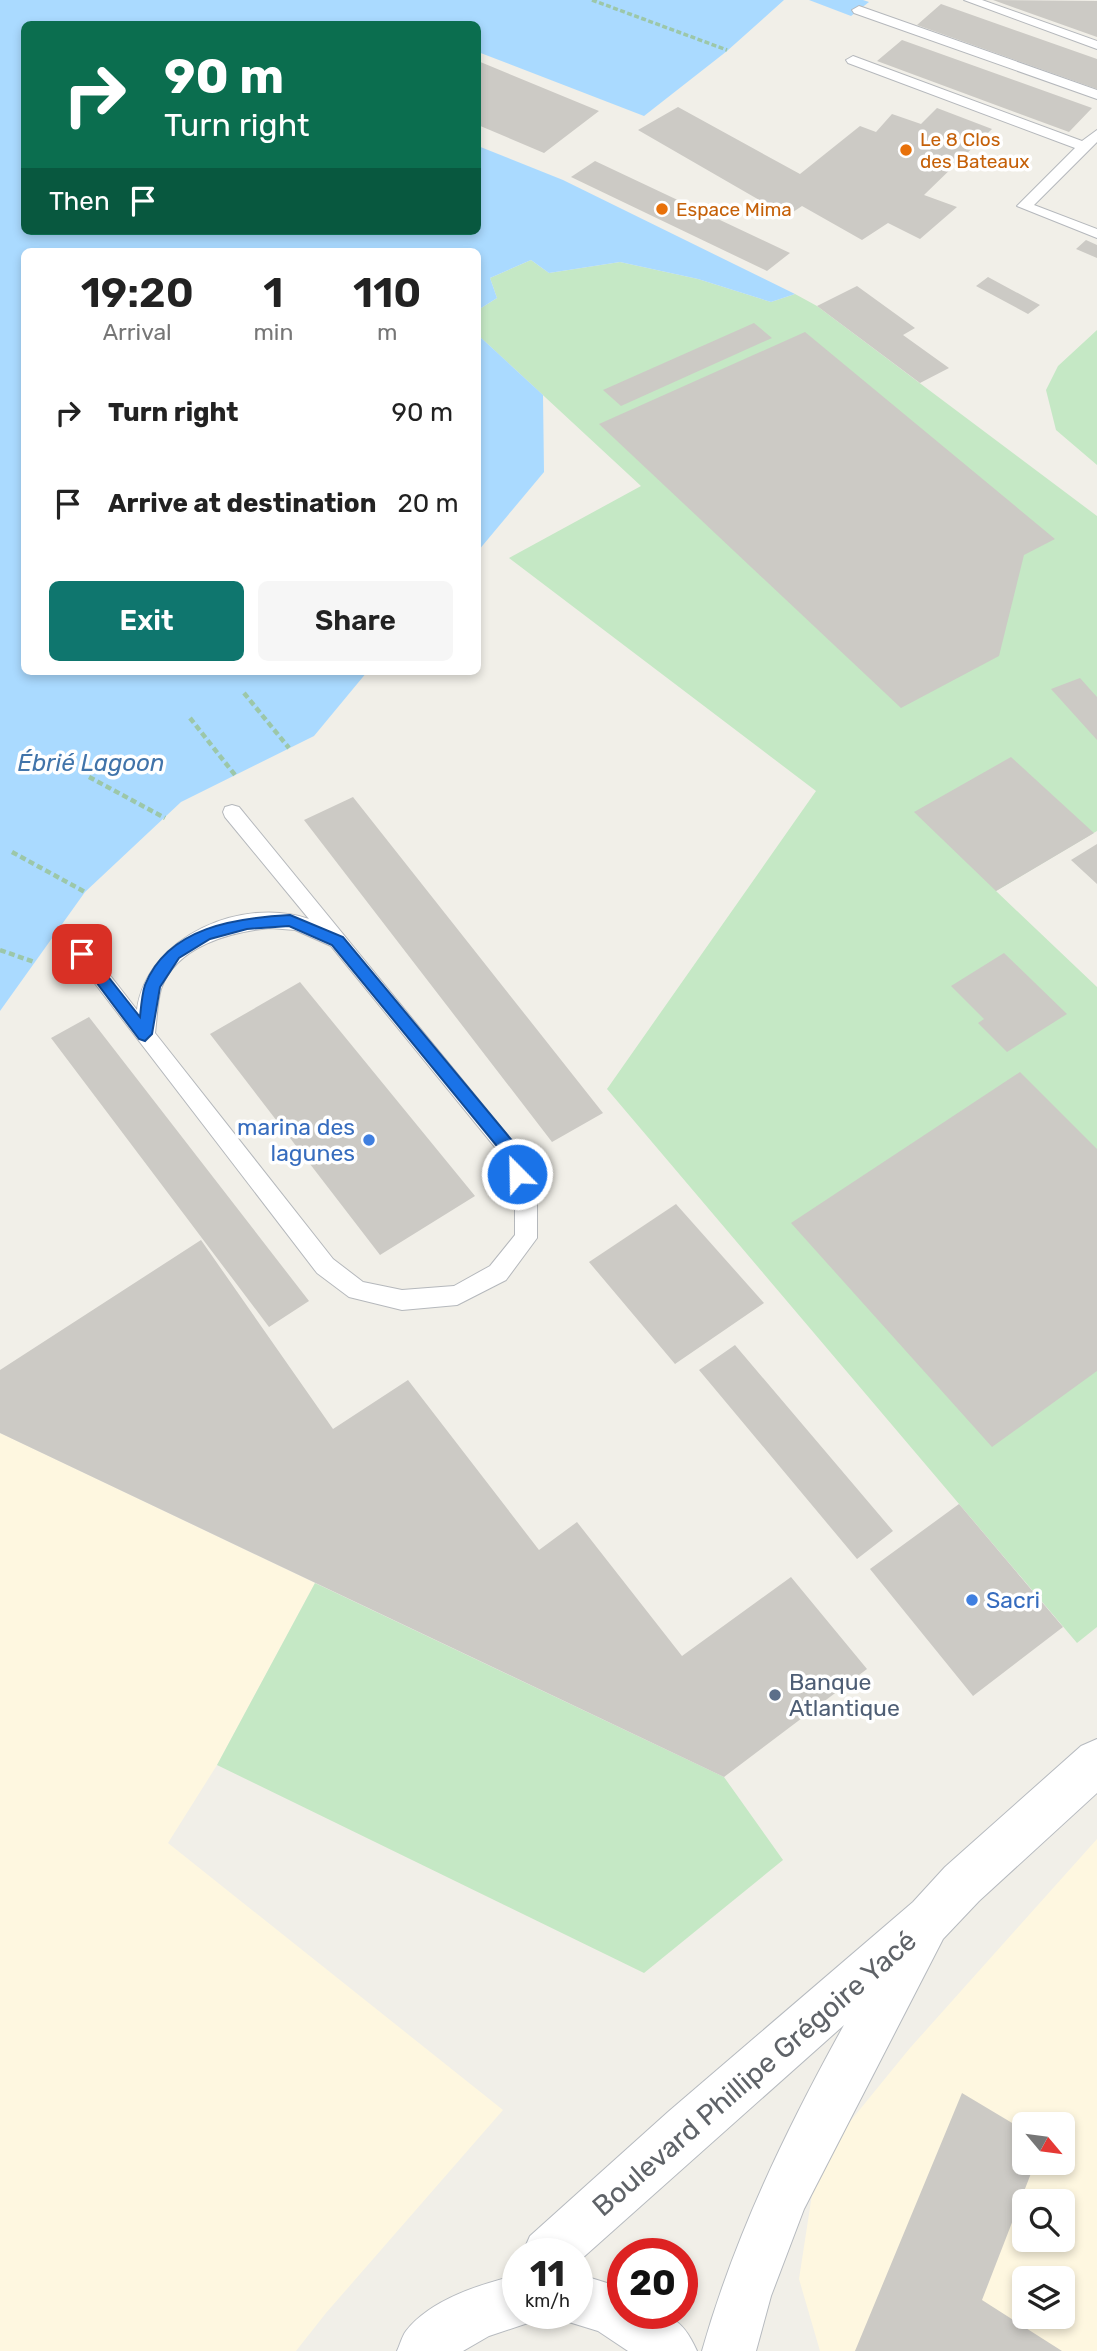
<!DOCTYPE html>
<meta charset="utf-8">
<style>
:root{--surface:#fff;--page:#f6f6f6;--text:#222;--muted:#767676;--accent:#0f766e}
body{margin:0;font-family:Rubik,sans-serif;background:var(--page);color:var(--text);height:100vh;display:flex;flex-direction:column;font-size:26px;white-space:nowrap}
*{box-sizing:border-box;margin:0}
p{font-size:23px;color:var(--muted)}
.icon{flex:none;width:38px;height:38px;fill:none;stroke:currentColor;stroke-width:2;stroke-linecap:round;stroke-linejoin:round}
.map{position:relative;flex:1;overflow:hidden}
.details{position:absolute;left:21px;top:248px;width:460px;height:427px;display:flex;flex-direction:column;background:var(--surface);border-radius:10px;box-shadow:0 4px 10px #0003}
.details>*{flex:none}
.hud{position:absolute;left:21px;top:21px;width:460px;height:214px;border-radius:10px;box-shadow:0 4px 10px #0003;background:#0b6e4f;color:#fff;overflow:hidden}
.needle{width:46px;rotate:119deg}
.fabs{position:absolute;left:1012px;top:2112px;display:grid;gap:14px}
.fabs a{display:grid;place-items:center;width:63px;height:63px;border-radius:10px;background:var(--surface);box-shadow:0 4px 10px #0003;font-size:35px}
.speed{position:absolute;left:502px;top:2238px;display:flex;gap:14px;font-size:35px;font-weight:700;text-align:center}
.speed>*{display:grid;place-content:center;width:91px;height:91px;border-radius:50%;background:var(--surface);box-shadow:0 4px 10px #0003;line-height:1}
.speed small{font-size:18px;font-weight:400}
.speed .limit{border:10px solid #d22;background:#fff;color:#111}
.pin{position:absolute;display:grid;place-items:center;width:60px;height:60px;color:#fff;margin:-30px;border-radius:14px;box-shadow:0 4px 10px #0006}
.me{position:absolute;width:77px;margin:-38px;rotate:337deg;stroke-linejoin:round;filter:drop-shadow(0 0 5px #0008)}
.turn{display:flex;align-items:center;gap:24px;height:147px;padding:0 28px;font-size:32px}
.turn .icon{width:91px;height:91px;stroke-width:2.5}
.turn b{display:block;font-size:49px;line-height:60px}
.then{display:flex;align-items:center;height:66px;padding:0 28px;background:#0003;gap:14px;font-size:26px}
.eta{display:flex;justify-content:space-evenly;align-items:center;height:119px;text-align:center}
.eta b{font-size:42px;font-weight:600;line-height:49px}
.cta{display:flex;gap:14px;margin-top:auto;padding:14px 28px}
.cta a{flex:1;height:80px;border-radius:10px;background:var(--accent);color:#fff;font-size:28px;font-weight:600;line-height:80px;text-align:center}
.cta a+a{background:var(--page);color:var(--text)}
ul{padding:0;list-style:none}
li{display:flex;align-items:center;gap:21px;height:91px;padding:0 28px}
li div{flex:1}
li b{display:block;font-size:26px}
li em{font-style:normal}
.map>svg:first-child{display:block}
.commercial{fill:#fef7e0;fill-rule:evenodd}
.green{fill:#c5e8c5}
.water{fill:#aadaff}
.building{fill:#cccac5}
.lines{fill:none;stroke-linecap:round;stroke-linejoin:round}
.service-casing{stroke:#b5b8bc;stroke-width:2}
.secondary-casing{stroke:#b6babf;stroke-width:2}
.path-far1{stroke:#9cc7a9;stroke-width:3.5;stroke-dasharray:5 2.5;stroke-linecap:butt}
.path{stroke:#9cc7a9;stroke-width:4.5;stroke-dasharray:6 3.5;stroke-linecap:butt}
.service{fill:#fff;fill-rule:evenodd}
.secondary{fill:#fff;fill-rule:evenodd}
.route{fill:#1a73e8;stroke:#114b97;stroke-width:2}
.food-dot{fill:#e8710a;stroke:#fff;stroke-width:2.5}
.shop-dot{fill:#3f7fe0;stroke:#fff;stroke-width:2.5}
.service-dot{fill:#5c6f8a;stroke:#fff;stroke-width:2.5}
.labels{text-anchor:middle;stroke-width:7;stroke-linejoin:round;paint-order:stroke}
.far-food-label{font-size:19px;fill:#c56008;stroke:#fff;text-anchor:start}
.shop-label{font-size:23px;fill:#366cbe;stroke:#fff;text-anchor:end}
.service-label{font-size:23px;fill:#4e5e75;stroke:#fff;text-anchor:start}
.water-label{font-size:24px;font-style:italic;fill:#4174aa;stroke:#fff}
.near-street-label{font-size:28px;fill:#5f6368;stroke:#fff}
</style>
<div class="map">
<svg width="1097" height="2351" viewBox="0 0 1097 2351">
<rect width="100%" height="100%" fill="#f1efe8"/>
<!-- commercial -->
<path class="commercial" d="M 0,1433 L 315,1583 L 217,1765 L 168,1843 L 503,2110 L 326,2313 L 296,2351 L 0,2351 Z
M 1097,1839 L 1097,2351 L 820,2351 L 799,2279 L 817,2162 L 910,2048 ZM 1024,2124 L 1062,2124 L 1062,2163 L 1024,2163 ZM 1024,2202 L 1062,2202 L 1062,2240 L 1024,2240 ZM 1024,2278 L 1062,2278 L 1062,2317 L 1024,2317 Z"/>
<!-- green -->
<path class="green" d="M 531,260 L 549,273 L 620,262 L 698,279 L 771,302 L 795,294 L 817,306 L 1097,516 L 1097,831 L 996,891 L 1097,987 L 1097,1627 L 1077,1643 L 607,1089 L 816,791 L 509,558 L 641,486 L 478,335 L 478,310 L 497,298 L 490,278 Z
M 1097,330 L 1097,465 L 1056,430 L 1046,390 L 1058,366 Z
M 315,1583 L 724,1777 L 783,1860 L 644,1973 L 217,1765 Z"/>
<!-- water -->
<path class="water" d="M 0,0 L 784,0 L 727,51 L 644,116 L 478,52 L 478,24 L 24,24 L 24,231 L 478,231 L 478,146 L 563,180 L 795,294 L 771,302 L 698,279 L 620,262 L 549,273 L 531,260 L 490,278 L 497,298 L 478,310 L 478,252 L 24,252 L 24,672 L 367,672 L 314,736 L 181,802 L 85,892 L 0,1011 Z
M 809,0 L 863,0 L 869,2 L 851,16 Z
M 478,335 L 543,395 L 544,472 L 478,551 Z"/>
<!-- building -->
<path class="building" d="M 993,0 L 1097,1 L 1097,37 Z
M 941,4 L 1097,59 L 1097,89 L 917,25 Z
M 902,40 L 1092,108 L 1069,132 L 877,61 Z
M 478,61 L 599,111 L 544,153 L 478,125 Z
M 678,107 L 800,174 L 860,126 L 876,132 L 892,114 L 921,124 L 937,108 L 992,129 L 924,195 L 957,207 L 920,239 L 888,223 L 862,240 L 802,206 L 787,216 L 638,130 Z
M 595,161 L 790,253 L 767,271 L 571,177 Z
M 1086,240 L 1097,245 L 1097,258 L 1076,249 Z
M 988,277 L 1040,305 L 1028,314 L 976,286 Z
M 857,286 L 915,328 L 903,335 L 949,368 L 920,383 L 817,306 Z
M 754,323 L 772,338 L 621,406 L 603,390 Z
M 805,332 L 1055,539 L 1024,555 L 999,656 L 901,708 L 599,424 Z
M 1080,678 L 1097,697 L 1097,740 L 1051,689 Z
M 1011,757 L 1094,833 L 996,891 L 914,812 Z
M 353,797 L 603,1113 L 552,1142 L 304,820 Z
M 1097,844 L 1097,884 L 1071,860 Z
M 1004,953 L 1067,1014 L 1007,1052 L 978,1023 L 984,1019 L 951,986 Z
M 300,982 L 475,1196 L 380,1255 L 210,1034 Z
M 89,1017 L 309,1301 L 269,1327 L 51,1038 Z
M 1020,1072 L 1097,1149 L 1097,1371 L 992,1447 L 791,1223 Z
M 676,1204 L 764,1303 L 675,1364 L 589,1262 Z
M 201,1240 L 333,1429 L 408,1380 L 539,1550 L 577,1522 L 682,1656 L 791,1577 L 867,1669 L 724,1777 L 0,1433 L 0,1370 Z
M 735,1345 L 893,1531 L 857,1559 L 699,1370 Z
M 959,1504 L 1063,1627 L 973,1696 L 870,1569 Z
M 962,2093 L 1024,2130 L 1024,2163 L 1035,2163 L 982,2300 L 1062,2351 L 855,2351 Z"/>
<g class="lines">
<defs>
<path id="service" d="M 964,0 L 982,0 L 1097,41 L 1097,49 Z
M 859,6 L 1097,90 L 1097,99 L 854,13 L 852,10 Z
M 853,56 L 1082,141 L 1097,130 L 1097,142 L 1034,205 L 1097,229 L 1097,238 L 1017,206 L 1075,148 L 848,63 L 846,60 Z
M 232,805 L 239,807 L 518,1148 L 537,1200 L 537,1238 L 506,1280 L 457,1305 L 402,1310 L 349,1297 L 317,1273 L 57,934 L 60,929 L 67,926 L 74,929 L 137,1010 C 147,936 243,896 309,919 L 225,817 L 223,812 L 225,807 ZM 270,928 L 295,930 L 331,946 L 499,1152 L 515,1200 L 515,1235 L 490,1266 L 454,1286 L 402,1290 L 363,1282 L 333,1259 L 155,1033 C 157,1018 157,1003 161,989 C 176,946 230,932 270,928 Z"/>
<path id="secondary" d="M 1097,1739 L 1097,1793 L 979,1901 L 943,1939 L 804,2209 L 771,2296 L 756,2351 L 702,2351 C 735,2235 786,2130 844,2025 L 578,2262 L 578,2254 L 522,2254 L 530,2236 L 668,2112 L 913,1902 L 945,1867 L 1081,1746 Z
M 578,2274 L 623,2288 L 623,2314 C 663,2314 679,2310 697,2351 L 628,2351 L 598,2331 L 559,2319 L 557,2314 L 578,2314 Z
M 518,2275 L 518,2314 L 539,2314 L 537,2320 L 489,2336 L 463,2351 L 397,2351 C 400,2345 402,2336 406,2331 C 431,2299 481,2284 518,2275 Z"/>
</defs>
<!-- service casing -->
<use href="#service" class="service-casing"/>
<!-- secondary casing -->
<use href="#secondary" class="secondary-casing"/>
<!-- path-far1 -->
<path class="path-far1" d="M 592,0 L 727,50"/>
<!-- path -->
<path class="path" d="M 244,693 L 289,748
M 190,718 L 235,775
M 89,777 L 165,818
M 12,852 L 85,892
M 0,950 L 34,962"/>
<!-- service -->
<use href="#service" class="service"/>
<!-- secondary -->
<use href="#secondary" class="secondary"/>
</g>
<!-- route -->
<path class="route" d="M 290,915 L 343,937 L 514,1143 L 525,1174 L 523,1179 L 511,1179 L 501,1151 L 332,945 L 289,926 L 247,929 L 210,939 L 179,958 L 160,987 L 152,1034 L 145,1041 L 139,1039 L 75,954 L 77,950 L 87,950 L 140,1017 C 141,1007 142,994 145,985 C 168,927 236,918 290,915 Z"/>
<!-- markers -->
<g class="food-dot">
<circle cx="906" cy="150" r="7"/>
<circle cx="662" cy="209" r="7"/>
</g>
<g class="shop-dot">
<circle cx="369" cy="1140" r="7"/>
<circle cx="972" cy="1600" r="7"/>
</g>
<circle class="service-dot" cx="775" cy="1695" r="7"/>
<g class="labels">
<!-- far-food labels -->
<g class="far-food-label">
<text x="920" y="146">Le 8 Clos<tspan x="920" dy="22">des Bateaux</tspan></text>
<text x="676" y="216">Espace Mima</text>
</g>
<!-- shop labels -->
<g class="shop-label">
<text x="355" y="1135">marina des<tspan x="355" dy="26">lagunes</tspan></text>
<text x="986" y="1608" text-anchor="start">Sacri</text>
</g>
<!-- service labels -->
<g class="service-label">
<text x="789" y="1690">Banque<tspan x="789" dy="26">Atlantique</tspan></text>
</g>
<!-- water labels -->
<g class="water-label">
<text x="91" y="771">Ébrié Lagoon</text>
</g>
<!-- near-street labels -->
<g class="near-street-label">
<text transform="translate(754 2073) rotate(-41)" y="10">Boulevard Phillipe Grégoire Yacé</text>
</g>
</g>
</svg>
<div class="fabs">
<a><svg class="needle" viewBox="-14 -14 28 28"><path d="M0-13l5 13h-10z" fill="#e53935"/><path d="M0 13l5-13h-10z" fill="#767676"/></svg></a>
<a><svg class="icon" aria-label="search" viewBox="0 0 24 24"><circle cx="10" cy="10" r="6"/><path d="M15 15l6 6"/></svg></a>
<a><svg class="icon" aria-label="layers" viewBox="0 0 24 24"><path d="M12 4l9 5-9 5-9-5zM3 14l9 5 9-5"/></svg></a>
</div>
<div class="speed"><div>11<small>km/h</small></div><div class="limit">20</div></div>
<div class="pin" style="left:82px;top:954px;background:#d93025"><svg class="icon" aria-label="arrive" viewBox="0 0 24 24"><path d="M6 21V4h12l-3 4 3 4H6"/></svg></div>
<svg class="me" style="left:517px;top:1174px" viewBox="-20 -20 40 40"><circle r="17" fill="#1a73e8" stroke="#fff" stroke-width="3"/><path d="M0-11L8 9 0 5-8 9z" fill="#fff"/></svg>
<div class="hud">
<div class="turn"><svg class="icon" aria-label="right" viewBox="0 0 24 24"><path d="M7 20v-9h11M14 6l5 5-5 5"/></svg><div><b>90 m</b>Turn right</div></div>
<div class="then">Then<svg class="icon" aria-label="arrive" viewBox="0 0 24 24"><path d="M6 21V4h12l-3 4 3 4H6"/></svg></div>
</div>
<section class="details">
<div class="eta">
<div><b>19:20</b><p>Arrival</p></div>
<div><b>1</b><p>min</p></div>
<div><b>110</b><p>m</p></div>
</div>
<ul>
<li><svg class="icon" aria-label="right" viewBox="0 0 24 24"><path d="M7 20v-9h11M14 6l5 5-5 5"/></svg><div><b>Turn right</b></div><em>90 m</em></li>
<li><svg class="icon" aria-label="arrive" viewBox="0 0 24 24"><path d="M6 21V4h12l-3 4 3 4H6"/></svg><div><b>Arrive at destination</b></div><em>20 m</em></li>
</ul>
<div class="cta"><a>Exit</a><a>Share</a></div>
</section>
</div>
